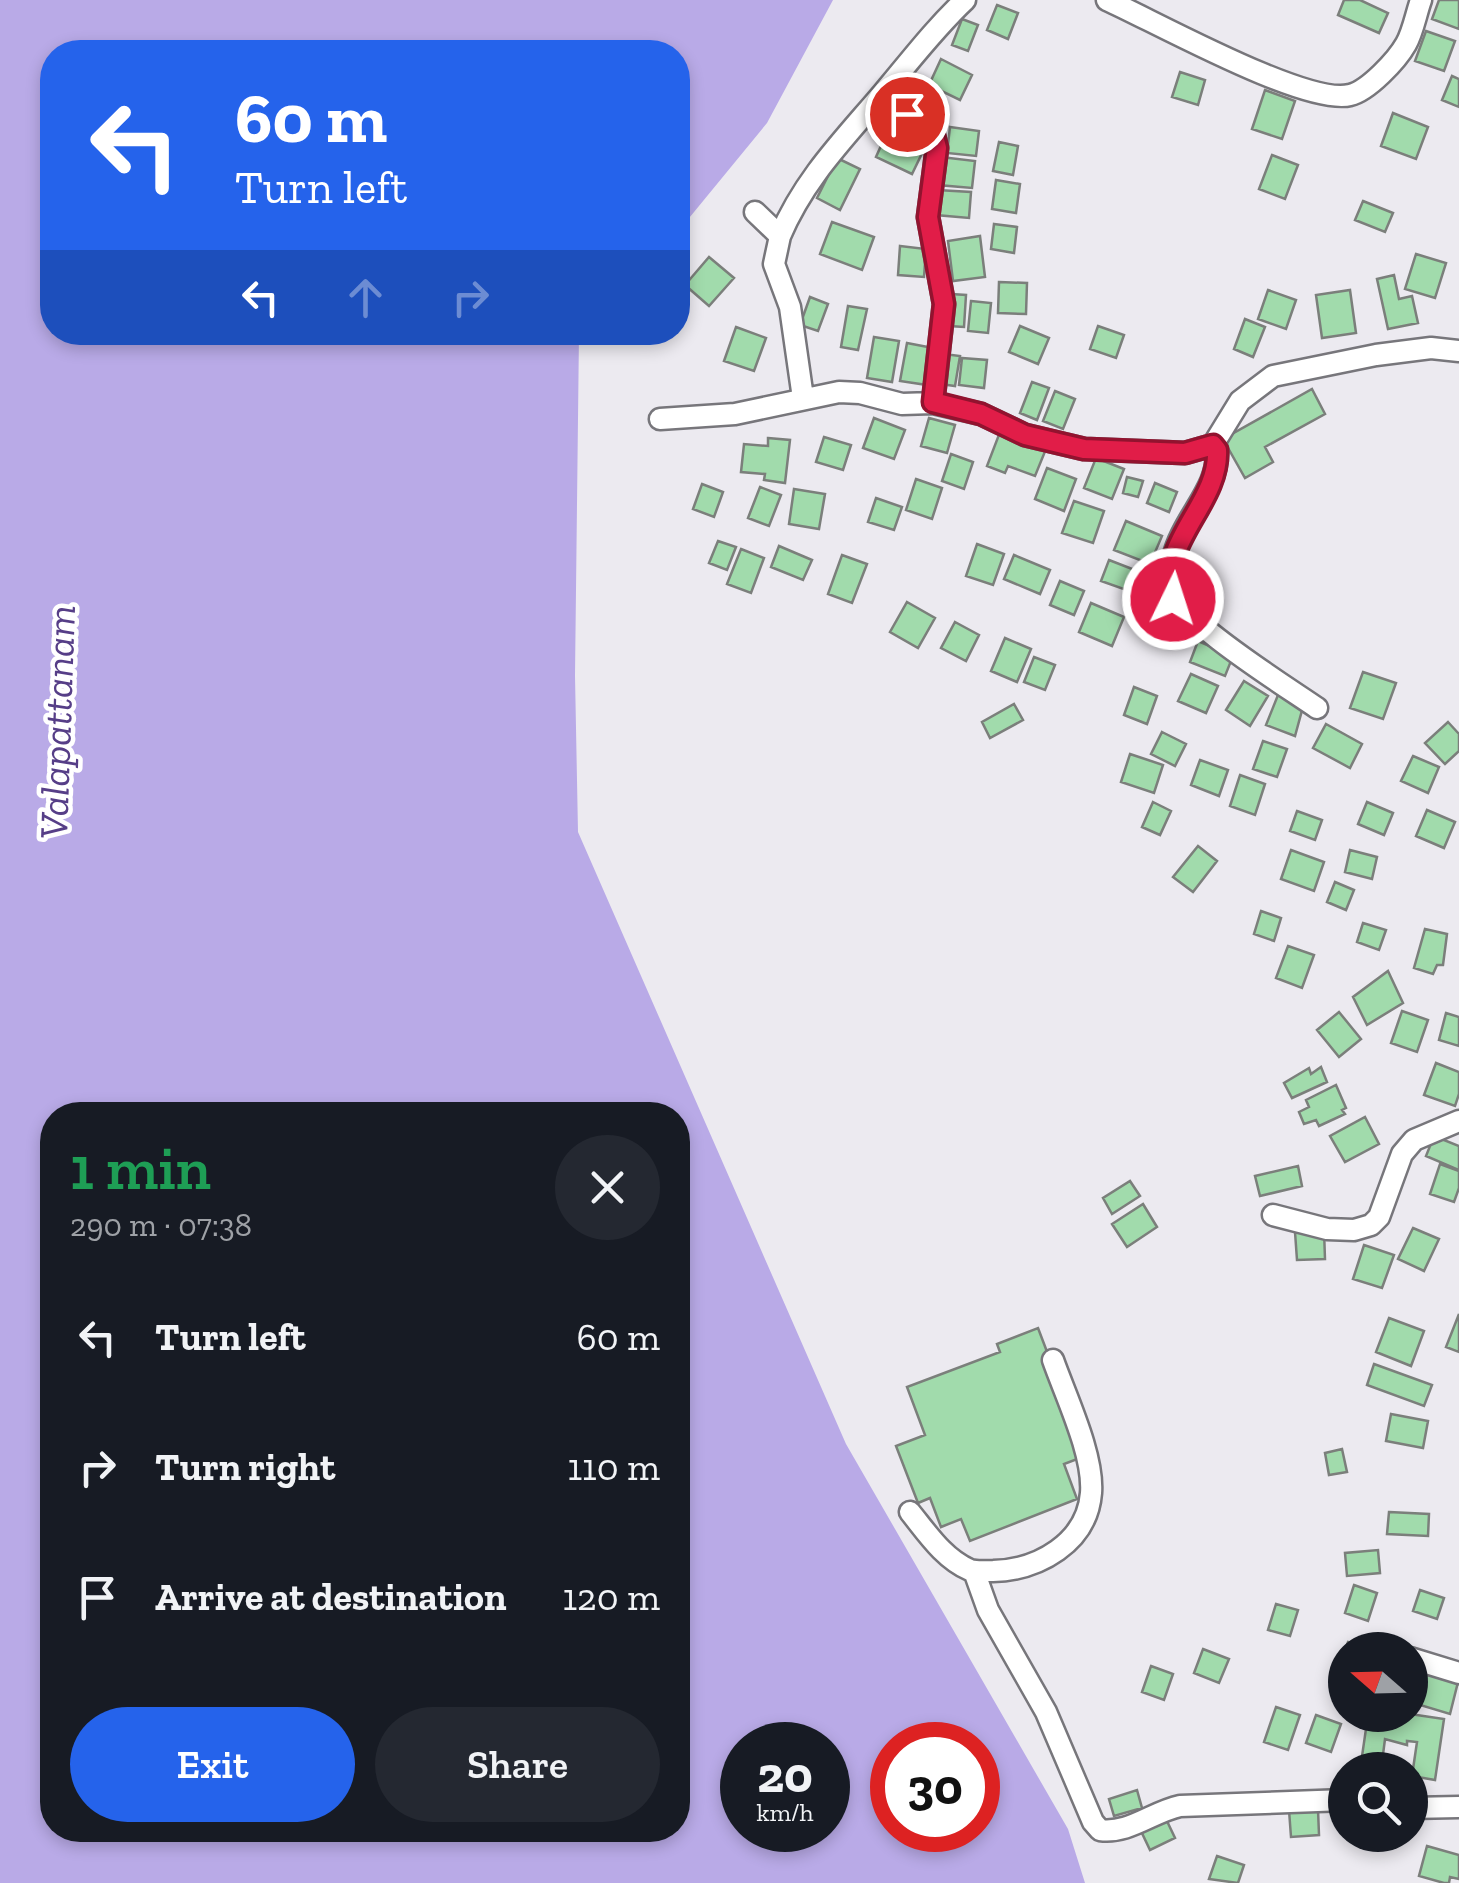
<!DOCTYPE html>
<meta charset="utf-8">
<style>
:root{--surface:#171b24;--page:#242831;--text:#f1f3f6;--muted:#9ea1a6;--accent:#2563eb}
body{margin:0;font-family:"Zilla Slab",serif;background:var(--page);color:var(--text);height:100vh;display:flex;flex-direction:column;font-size:38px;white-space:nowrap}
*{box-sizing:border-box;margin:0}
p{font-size:32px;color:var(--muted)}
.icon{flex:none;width:55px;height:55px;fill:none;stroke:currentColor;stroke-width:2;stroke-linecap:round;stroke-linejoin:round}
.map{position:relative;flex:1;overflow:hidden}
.panel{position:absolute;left:40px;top:1102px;width:650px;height:740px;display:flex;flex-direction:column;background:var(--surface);border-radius:40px;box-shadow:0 5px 15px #0003}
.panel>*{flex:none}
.hud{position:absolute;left:40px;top:40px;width:650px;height:305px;border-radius:40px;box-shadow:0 5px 15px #0003;background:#2563eb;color:#fff;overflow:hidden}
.needle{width:65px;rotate:290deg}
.controls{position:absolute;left:1328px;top:1632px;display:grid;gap:20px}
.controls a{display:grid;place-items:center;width:100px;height:100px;border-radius:50%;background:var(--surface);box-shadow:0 5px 15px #0003;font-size:50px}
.speed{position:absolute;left:720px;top:1722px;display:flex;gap:20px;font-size:50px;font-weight:700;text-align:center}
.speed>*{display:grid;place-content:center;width:130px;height:130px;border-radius:50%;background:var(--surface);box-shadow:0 5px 15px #0003;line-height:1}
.speed small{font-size:25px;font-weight:400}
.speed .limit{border:15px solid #d22;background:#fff;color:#111}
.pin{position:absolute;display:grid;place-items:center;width:85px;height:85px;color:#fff;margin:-42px;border:5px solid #fff;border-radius:50%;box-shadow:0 2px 10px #0007}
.me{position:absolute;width:110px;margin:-55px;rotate:4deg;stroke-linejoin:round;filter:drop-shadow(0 0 8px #0008)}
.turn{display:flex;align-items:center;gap:35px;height:210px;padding:0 30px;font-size:45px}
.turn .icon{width:130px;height:130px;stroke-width:2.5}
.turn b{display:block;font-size:70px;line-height:85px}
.lanes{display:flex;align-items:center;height:95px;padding:0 30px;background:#0003;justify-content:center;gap:50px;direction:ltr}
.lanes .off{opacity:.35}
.round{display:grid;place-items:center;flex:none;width:105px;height:105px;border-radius:52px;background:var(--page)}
.head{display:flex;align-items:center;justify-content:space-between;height:170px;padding:0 30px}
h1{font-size:60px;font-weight:600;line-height:75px;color:#1e9e55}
.primary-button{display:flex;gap:20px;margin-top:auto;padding:20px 30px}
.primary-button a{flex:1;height:115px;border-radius:60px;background:var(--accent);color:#fff;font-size:40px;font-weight:600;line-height:115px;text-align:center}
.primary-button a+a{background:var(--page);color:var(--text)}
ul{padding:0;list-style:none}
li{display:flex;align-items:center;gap:30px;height:130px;padding:0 30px}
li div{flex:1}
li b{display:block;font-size:38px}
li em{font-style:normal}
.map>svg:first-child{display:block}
.water{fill:#b9aae7;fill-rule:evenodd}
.building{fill:#a1dbac;stroke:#7b7f7b;stroke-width:2.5}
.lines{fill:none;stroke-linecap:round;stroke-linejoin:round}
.street-casing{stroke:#77767b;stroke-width:25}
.street{stroke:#fff;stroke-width:20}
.route-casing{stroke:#92132f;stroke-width:25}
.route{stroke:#e11d48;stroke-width:18}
.labels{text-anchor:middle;stroke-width:9;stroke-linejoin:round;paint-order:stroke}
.water-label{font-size:40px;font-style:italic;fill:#563e87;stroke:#fff}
</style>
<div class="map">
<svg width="1459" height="1883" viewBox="0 0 1459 1883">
<rect width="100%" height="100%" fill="#eceaf0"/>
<!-- water -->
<path class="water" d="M 0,0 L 833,0 L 767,123 L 685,223 L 678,226 L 678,52 L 52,52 L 52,332 L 579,333 L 575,676 L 578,832 L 846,1444 L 1068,1829 L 1085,1883 L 0,1883 ZM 52,1115 L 678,1115 L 678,1830 L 52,1830 ZM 742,1745 L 828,1745 L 828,1830 L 742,1830 ZM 892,1745 L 978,1745 L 978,1830 L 892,1830 Z"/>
<!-- building -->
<path class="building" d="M 1344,0 L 1360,0 L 1388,13 L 1379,33 L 1338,15 Z
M 1439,0 L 1459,0 L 1459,29 L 1432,19 Z
M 997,5 L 1018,13 L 1008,39 L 987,30 Z
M 962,19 L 978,25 L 968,51 L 952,45 Z
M 1426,31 L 1455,41 L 1444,71 L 1415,61 Z
M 941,59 L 972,75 L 960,100 L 929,85 Z
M 1180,72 L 1205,80 L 1198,105 L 1172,97 Z
M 1452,76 L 1459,79 L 1459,107 L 1442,100 Z
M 1265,90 L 1295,101 L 1282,139 L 1252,129 Z
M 1393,113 L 1428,127 L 1416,159 L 1381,146 Z
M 950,127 L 979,131 L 976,156 L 947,153 Z
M 889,128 L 926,145 L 912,174 L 876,157 Z
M 999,142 L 1018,146 L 1013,175 L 993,171 Z
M 1272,155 L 1298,165 L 1285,199 L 1259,189 Z
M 941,157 L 975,161 L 972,188 L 938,185 Z
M 837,158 L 860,169 L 840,210 L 817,198 Z
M 996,180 L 1020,184 L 1016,213 L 992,209 Z
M 937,190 L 971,192 L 969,218 L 936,215 Z
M 1363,201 L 1393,213 L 1385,232 L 1355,220 Z
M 832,222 L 874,237 L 862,270 L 820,254 Z
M 994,224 L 1017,227 L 1014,253 L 991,249 Z
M 980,236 L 985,277 L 953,281 L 948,241 Z
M 900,246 L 926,249 L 924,277 L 898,275 Z
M 1416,254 L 1446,263 L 1435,298 L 1405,289 Z
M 709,257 L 734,278 L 709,306 L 685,285 Z
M 1394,275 L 1399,299 L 1412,296 L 1418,323 L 1388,329 L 1377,279 Z
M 999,282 L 1027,283 L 1026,314 L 998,313 Z
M 1268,290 L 1296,300 L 1286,329 L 1258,319 Z
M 1350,290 L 1356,333 L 1322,338 L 1316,295 Z
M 951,294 L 966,295 L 964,327 L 949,326 Z
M 810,297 L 828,304 L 818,331 L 800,325 Z
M 971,301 L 991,303 L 988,333 L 968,331 Z
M 848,306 L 867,309 L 858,350 L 841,347 Z
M 1245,319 L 1265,327 L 1253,357 L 1234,349 Z
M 1020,326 L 1049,338 L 1038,364 L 1009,352 Z
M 1098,326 L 1124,335 L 1116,358 L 1090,349 Z
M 736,327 L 766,338 L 754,371 L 724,361 Z
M 874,337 L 899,341 L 892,382 L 867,378 Z
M 907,343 L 933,348 L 927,385 L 900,381 Z
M 944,354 L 960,356 L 955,386 L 940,384 Z
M 962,358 L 987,360 L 984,388 L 959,385 Z
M 1032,382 L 1049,388 L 1037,420 L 1020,413 Z
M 1312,389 L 1325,414 L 1265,447 L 1273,462 L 1245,478 L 1223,439 Z
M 1055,391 L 1075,399 L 1063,429 L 1043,421 Z
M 874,418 L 905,430 L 894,459 L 863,448 Z
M 929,418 L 955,425 L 947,453 L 921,446 Z
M 1000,432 L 1046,449 L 1035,476 L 1008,466 L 1005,473 L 987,466 Z
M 824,437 L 851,445 L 843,470 L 816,462 Z
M 768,438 L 790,440 L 785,483 L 764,480 L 765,474 L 741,472 L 744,444 L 768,446 Z
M 951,454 L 973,462 L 964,489 L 942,481 Z
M 1096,458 L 1124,469 L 1112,499 L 1084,488 Z
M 1047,468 L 1076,479 L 1064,511 L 1035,499 Z
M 1127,477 L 1143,481 L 1138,497 L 1123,493 Z
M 916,479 L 942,488 L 932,519 L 906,510 Z
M 1155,483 L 1177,492 L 1169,512 L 1147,503 Z
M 702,484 L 723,492 L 714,517 L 693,509 Z
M 760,487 L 781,495 L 769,526 L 748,518 Z
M 794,489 L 825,494 L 819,529 L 789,524 Z
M 876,498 L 902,507 L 894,530 L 868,522 Z
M 1074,501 L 1104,511 L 1093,543 L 1062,533 Z
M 1126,521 L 1162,536 L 1150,564 L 1114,550 Z
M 718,541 L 736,547 L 727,570 L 709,563 Z
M 977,544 L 1004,554 L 993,585 L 966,576 Z
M 779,546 L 812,560 L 803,580 L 771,567 Z
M 741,549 L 764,558 L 751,593 L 727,584 Z
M 842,555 L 867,564 L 852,603 L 828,594 Z
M 1014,555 L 1050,570 L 1040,594 L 1004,579 Z
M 1109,560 L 1140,572 L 1132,592 L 1101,581 Z
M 1060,581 L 1084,591 L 1074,615 L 1050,605 Z
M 907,602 L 935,618 L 918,648 L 890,632 Z
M 1091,603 L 1124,617 L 1112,646 L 1079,632 Z
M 955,622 L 979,635 L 966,661 L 941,648 Z
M 1005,638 L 1031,649 L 1017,682 L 991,671 Z
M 1198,641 L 1233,656 L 1225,676 L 1190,662 Z
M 1034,657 L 1055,665 L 1045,690 L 1024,682 Z
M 1363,672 L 1396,683 L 1383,719 L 1350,708 Z
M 1191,674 L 1218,686 L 1206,713 L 1178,701 Z
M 1244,681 L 1268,696 L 1250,726 L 1226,710 Z
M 1134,687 L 1157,696 L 1147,724 L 1124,715 Z
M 1278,695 L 1304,703 L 1295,736 L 1266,725 Z
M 1014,704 L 1023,720 L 990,738 L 982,722 Z
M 1448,722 L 1459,734 L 1459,751 L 1445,764 L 1425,743 Z
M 1326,724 L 1362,744 L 1350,768 L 1313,748 Z
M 1162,732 L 1186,744 L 1175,766 L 1151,754 Z
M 1263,741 L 1287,749 L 1277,777 L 1253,769 Z
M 1130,754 L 1163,765 L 1154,793 L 1121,782 Z
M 1413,756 L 1439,767 L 1428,793 L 1401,781 Z
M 1200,760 L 1228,770 L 1219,796 L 1191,785 Z
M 1240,775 L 1265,784 L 1255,815 L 1230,806 Z
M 1153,802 L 1171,811 L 1160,835 L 1142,827 Z
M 1367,802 L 1393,813 L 1384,835 L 1358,824 Z
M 1427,810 L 1455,822 L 1444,848 L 1416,836 Z
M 1297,811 L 1322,820 L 1315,840 L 1290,831 Z
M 1198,846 L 1217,861 L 1193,892 L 1173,877 Z
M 1291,850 L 1324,862 L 1314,891 L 1281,879 Z
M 1350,850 L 1377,857 L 1372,879 L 1345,872 Z
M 1335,882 L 1354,890 L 1346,910 L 1327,902 Z
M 1261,911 L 1281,918 L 1274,941 L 1254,934 Z
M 1363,923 L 1386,930 L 1379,950 L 1357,942 Z
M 1425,929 L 1447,934 L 1443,965 L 1437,965 L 1433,974 L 1414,968 Z
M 1288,946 L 1314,955 L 1302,988 L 1276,978 Z
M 1388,971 L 1403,1003 L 1367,1025 L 1353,997 Z
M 1402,1011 L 1428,1020 L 1417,1052 L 1391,1043 Z
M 1339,1012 L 1361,1039 L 1339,1057 L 1317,1030 Z
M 1446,1013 L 1459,1017 L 1459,1046 L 1439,1040 Z
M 1436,1063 L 1459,1072 L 1459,1094 L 1455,1106 L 1424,1095 Z
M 1321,1067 L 1327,1082 L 1292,1098 L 1284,1083 L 1309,1068 L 1311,1074 Z
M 1336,1085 L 1346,1108 L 1342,1110 L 1345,1114 L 1319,1126 L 1316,1120 L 1304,1124 L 1299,1112 L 1309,1107 L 1306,1100 Z
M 1365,1117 L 1379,1144 L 1345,1162 L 1330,1136 Z
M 1434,1136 L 1459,1146 L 1459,1170 L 1426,1156 Z
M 1440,1164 L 1459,1171 L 1459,1188 L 1454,1202 L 1430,1194 Z
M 1298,1166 L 1302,1186 L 1260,1196 L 1255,1176 Z
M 1130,1181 L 1140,1196 L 1112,1214 L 1103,1198 Z
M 1143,1204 L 1157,1227 L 1127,1247 L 1112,1224 Z
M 1413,1228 L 1439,1239 L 1424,1271 L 1398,1259 Z
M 1324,1230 L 1325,1259 L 1297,1260 L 1295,1232 Z
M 1364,1245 L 1394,1255 L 1382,1288 L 1353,1279 Z
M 1459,1314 L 1459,1352 L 1446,1347 Z
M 1389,1318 L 1424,1331 L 1411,1366 L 1376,1352 Z
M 1038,1328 L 1063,1394 L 1080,1458 L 1064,1464 L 1077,1499 L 970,1541 L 961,1519 L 941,1527 L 930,1498 L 918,1503 L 896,1446 L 925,1435 L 907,1387 L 1000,1352 L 997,1344 Z
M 1374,1364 L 1432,1385 L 1424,1406 L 1367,1385 Z
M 1391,1414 L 1428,1421 L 1423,1448 L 1386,1441 Z
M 1342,1449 L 1347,1472 L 1329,1475 L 1325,1453 Z
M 1389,1512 L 1429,1514 L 1428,1536 L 1387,1534 Z
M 1378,1550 L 1380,1573 L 1347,1576 L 1345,1553 Z
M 1354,1585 L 1377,1593 L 1368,1621 L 1345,1613 Z
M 1420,1590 L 1444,1598 L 1437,1619 L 1413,1611 Z
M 1276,1604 L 1298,1610 L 1290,1636 L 1268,1630 Z
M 1348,1642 L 1373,1650 L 1345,1650 L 1345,1671 L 1338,1669 Z
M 1203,1649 L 1229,1659 L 1219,1683 L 1194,1673 Z
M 1151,1666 L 1173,1674 L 1164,1700 L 1142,1692 Z
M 1420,1666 L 1459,1678 L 1450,1714 L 1410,1702 Z
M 1276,1707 L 1300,1715 L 1288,1750 L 1264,1742 Z
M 1410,1714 L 1444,1719 L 1435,1780 L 1412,1776 L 1417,1742 L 1407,1741 L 1407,1745 L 1385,1739 L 1381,1770 L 1360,1770 L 1368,1715 L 1400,1718 L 1401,1715 Z
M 1316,1715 L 1341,1724 L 1331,1752 L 1306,1743 Z
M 1137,1790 L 1142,1808 L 1114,1816 L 1109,1799 Z
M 1318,1809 L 1319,1835 L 1291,1837 L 1289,1810 Z
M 1166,1819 L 1175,1838 L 1150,1850 L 1141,1831 Z
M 1427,1846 L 1459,1855 L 1459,1879 L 1450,1877 L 1449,1883 L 1444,1883 L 1419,1876 Z
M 1217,1856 L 1244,1865 L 1238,1883 L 1209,1879 Z"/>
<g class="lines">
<defs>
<path id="street" d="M 1107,0 C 1154,21 1306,106 1350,95 C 1368,91 1397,60 1406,44 C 1413,32 1416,14 1421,0
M 881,96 L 933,132 L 937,148 L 928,217 L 944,304 L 933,403
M 755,212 L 780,236 L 774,264 L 790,307 L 803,398
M 780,236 C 804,179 844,139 883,93 C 910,61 935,28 965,0
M 660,419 L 735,414 L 839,392 L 860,393 L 902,404 L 933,403 L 981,414 L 1025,435 L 1084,449 L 1185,453 L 1213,445 L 1240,401 L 1273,376 L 1376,355 L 1431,348 L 1459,351
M 1213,445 L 1217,449 C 1219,482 1196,505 1182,534 C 1176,546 1167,572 1169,586 C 1175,618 1287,687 1317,708
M 1273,1215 L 1327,1229 L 1354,1230 L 1371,1225 L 1379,1217 L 1402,1154 L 1414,1140 L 1459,1121
M 910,1512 C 927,1533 944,1559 970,1570 C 977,1572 985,1571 993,1571 C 1038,1570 1087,1543 1091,1493 C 1094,1455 1066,1397 1053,1360
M 974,1571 L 988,1610 L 1046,1712 L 1093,1822 L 1100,1830 C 1129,1834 1152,1812 1180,1806 L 1345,1800
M 1378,1649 L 1381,1650
M 1410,1658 L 1459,1673
M 1410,1808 L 1459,1807"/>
</defs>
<!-- street casing -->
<use href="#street" class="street-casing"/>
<!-- street -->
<use href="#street" class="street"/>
</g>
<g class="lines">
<defs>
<path id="route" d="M 907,114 L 933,132 L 937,148 L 928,217 L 944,304 L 933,402 L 981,414 L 1025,435 L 1084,449 L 1185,453 L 1213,445 L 1217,450 C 1220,504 1156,543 1173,599"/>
</defs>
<!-- route casing -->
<use href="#route" class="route-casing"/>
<!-- route -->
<use href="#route" class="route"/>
</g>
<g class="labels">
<!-- water labels -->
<g class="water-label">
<text transform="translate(57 722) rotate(-88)" y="14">Valapattanam</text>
</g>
</g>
</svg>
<div class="controls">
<a><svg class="needle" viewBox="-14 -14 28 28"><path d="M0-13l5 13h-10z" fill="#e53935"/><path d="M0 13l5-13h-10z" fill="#9ea1a6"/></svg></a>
<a><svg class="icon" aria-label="search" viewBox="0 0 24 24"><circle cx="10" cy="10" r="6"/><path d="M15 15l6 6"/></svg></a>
</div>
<div class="speed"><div>20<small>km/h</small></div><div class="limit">30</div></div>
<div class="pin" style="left:907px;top:114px;background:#d93025"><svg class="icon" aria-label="arrive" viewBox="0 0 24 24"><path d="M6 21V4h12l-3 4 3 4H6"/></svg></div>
<svg class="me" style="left:1173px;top:599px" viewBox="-20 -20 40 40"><circle r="17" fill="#e11d48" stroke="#fff" stroke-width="3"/><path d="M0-11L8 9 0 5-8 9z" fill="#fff"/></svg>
<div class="hud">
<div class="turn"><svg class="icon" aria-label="left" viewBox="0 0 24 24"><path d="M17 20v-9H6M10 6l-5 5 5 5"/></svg><div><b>60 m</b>Turn left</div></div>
<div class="lanes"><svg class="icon" aria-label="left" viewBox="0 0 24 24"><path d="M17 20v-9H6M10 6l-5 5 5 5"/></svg><svg class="icon off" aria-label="ahead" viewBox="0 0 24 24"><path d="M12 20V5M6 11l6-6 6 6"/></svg><svg class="icon off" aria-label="right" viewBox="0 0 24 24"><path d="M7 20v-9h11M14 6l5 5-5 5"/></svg></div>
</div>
<section class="panel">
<div class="head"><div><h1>1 min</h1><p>290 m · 07:38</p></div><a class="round"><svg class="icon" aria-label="close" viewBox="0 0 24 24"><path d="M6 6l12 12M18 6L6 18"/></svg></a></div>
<ul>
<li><svg class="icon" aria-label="left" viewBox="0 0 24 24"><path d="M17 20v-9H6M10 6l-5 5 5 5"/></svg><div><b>Turn left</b></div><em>60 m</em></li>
<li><svg class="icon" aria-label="right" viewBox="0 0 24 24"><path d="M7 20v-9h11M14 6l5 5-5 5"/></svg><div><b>Turn right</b></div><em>110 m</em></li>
<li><svg class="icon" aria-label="arrive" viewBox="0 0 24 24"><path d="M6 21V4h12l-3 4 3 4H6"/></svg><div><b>Arrive at destination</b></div><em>120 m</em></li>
</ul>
<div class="primary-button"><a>Exit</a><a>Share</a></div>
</section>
</div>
